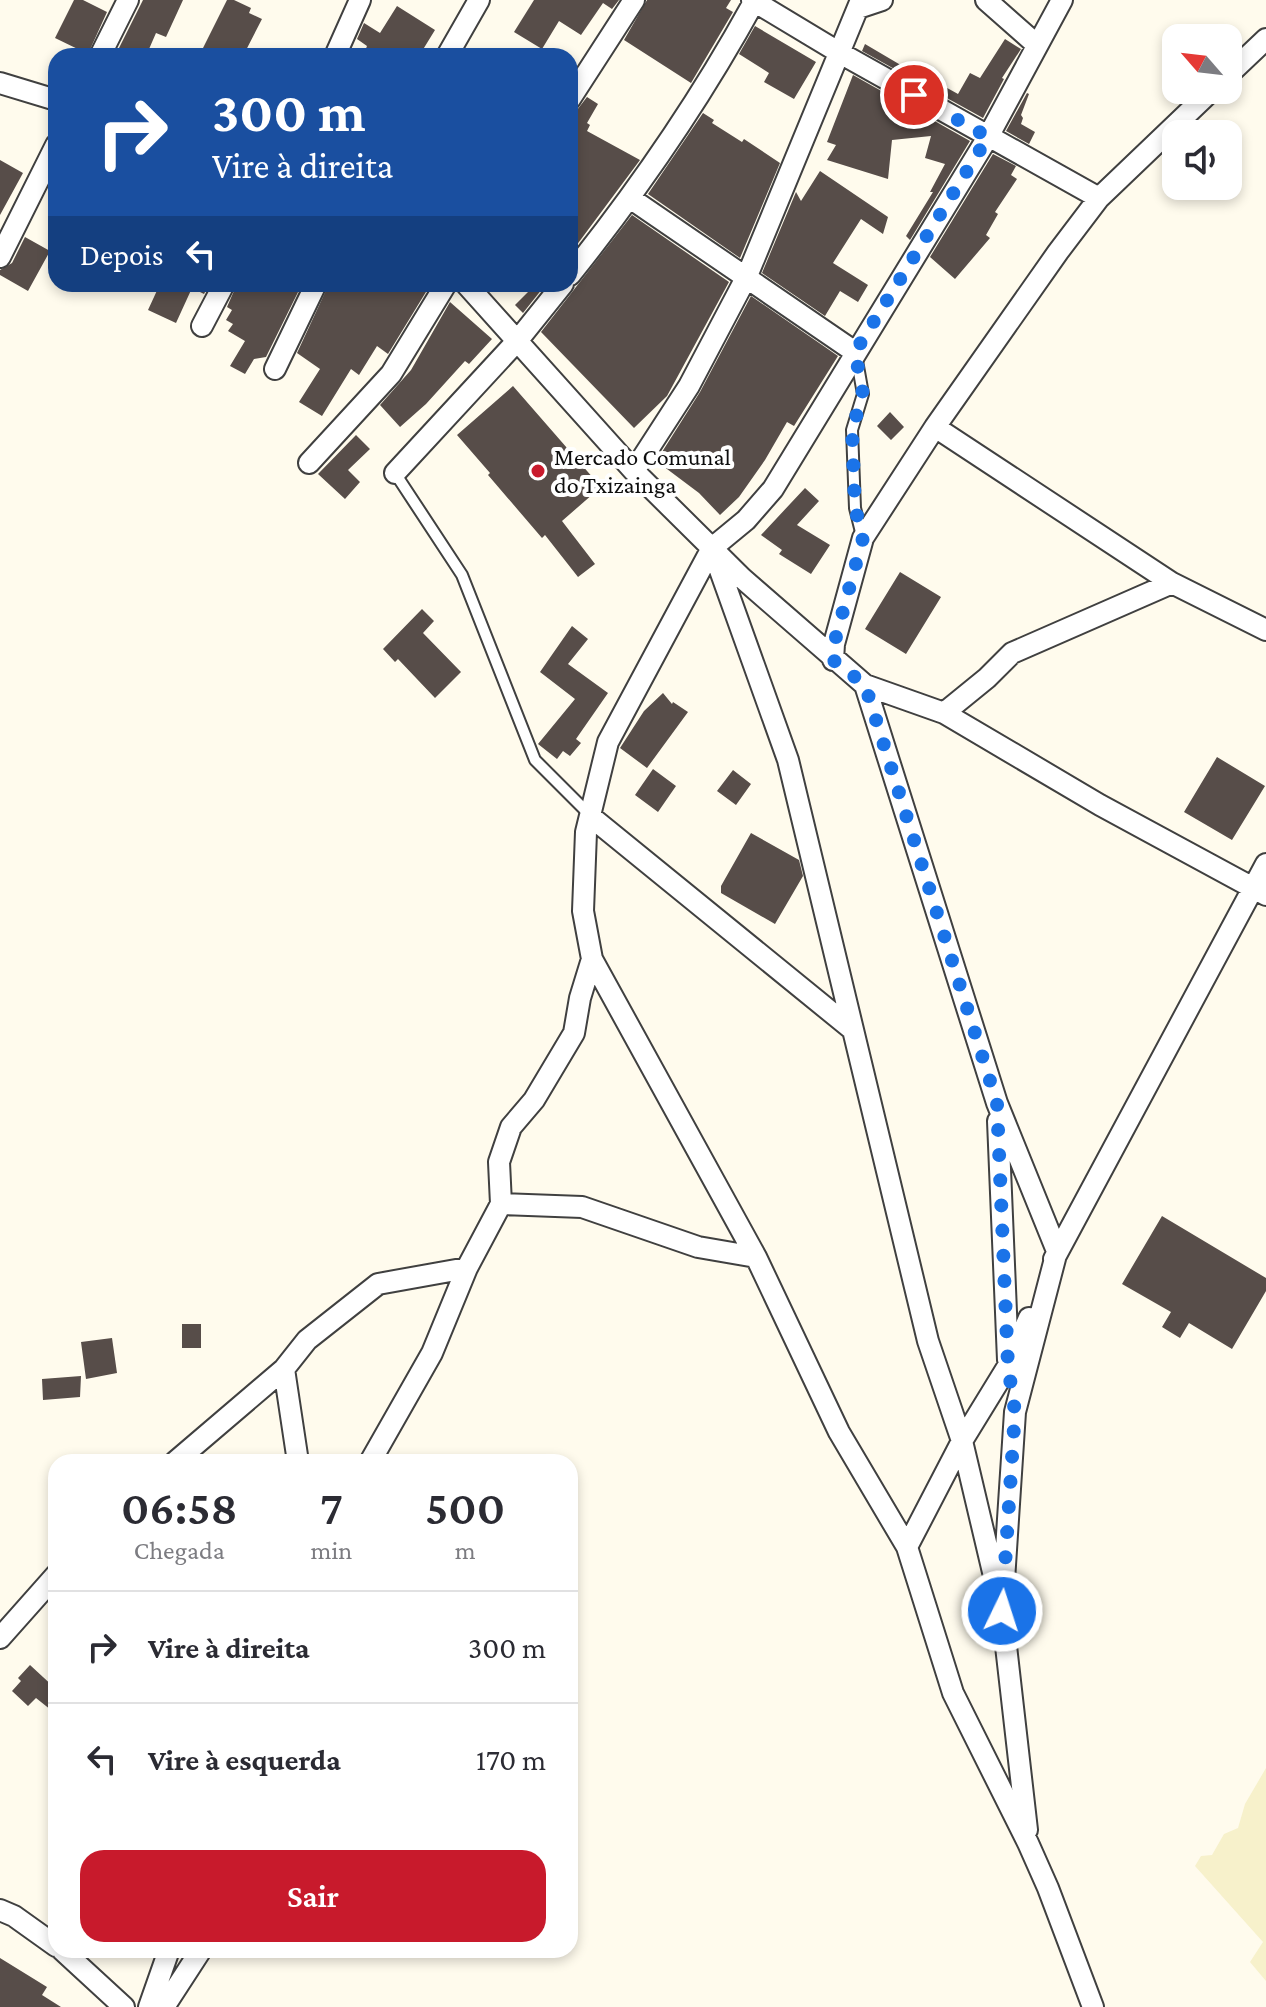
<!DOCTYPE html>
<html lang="pt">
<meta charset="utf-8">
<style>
:root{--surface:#fff;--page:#f7f7f7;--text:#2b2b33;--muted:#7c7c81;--line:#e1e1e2;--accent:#c81a2c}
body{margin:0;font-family:"Crimson Pro",serif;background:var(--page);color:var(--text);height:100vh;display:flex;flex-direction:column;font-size:30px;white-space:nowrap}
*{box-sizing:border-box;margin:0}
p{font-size:26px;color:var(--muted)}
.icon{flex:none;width:44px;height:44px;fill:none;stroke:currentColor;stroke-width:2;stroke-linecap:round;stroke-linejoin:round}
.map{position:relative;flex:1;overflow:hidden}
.details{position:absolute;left:48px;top:1454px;width:530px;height:504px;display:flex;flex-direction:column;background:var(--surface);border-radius:24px;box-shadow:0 4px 12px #0003}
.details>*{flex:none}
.top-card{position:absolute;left:48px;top:48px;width:530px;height:244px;border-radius:24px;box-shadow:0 4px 12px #0003;background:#1a4fa0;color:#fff;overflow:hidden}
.needle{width:52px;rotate:298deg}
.tools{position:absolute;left:1162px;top:24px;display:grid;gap:16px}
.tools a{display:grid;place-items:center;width:80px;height:80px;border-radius:16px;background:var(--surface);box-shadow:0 4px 12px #0003;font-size:40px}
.pin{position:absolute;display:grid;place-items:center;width:68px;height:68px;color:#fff;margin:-34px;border:4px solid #fff;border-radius:50%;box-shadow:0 2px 8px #0007}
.me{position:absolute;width:88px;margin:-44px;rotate:4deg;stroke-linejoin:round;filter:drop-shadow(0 0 6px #0008)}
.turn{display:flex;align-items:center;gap:28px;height:168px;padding:0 32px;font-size:36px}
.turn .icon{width:104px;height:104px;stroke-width:2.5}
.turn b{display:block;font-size:56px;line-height:68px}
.then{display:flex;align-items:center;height:76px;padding:0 32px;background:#0003;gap:16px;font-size:30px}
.eta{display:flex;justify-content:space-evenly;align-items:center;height:136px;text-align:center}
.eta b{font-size:48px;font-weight:600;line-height:56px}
.primary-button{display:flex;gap:16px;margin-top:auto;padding:16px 32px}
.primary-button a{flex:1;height:92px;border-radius:24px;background:var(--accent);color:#fff;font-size:32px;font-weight:600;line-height:92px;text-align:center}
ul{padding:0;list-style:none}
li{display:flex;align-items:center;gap:24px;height:112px;padding:0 32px;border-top:2px solid var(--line)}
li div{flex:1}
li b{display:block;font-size:30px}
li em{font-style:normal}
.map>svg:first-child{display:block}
.farmland{fill:#f7f1cb}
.building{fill:#574d49}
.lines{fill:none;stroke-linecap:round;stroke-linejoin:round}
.lane-casing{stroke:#404040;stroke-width:14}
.street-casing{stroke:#404040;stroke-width:24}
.lane{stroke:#fff;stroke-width:10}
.street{stroke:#fff;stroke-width:20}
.route{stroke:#1a73e8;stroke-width:14;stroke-dasharray:0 25.2}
.poi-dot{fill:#c81a2c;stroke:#fff;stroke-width:3}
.labels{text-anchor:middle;stroke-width:8;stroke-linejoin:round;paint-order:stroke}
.poi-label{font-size:24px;fill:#0d0d0d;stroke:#fff;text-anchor:start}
</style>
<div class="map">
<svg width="1266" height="2007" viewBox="0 0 1266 2007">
<rect width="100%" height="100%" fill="#fffbed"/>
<!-- farmland -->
<path class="farmland" d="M 1266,1768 L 1266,1981 L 1250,1962 L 1263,1942 L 1195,1866 L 1201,1856 L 1212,1855 L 1224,1834 L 1238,1828 L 1245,1804 Z"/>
<!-- building -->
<path class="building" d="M 74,0 L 83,0 L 107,12 L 88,54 L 55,38 Z
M 143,0 L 183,0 L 166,37 L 156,33 L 146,56 L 115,56 Z
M 227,0 L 234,0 L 251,8 L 249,13 L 262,19 L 243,56 L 199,56 Z
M 534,0 L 619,0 L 612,9 L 603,3 L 581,35 L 559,21 L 542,49 L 514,32 Z
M 647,0 L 731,0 L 726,8 L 733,12 L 691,83 L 624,40 Z
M 397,6 L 435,30 L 419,56 L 363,56 L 367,46 L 357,39 L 364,23 L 380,33 Z
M 755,26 L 816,62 L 794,99 L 764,82 L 769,73 L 739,54 Z
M 1005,39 L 1021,49 L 1002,78 L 1004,79 L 983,118 L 862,51 L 865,44 L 921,77 L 931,79 L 958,94 L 970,73 L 980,78 Z
M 853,75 L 970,141 L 910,240 L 906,236 L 933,192 L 930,192 L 945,164 L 925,158 L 931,136 L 892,140 L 888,179 L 827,160 L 836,145 L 827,142 Z
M 1027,93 L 1029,94 L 1021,115 L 1023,118 L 1021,124 L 1035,132 L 1029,144 L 1006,131 Z
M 587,97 L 598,104 L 587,123 L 590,125 L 587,131 L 640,160 L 570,254 L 570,112 L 577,110 Z
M 703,113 L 714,120 L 712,123 L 742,142 L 744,139 L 780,163 L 740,258 L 648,194 Z
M 993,154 L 1016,166 L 1011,175 L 1017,179 L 995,212 L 998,214 L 986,235 L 990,238 L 955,279 L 930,257 Z
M 0,160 L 23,173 L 0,215 Z
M 820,171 L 888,217 L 883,234 L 861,219 L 833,263 L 868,285 L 858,302 L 840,291 L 825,316 L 762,273 L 796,192 L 801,201 Z
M 632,215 L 729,282 L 667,396 L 634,428 L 541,332 Z
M 25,237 L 50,251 L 28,291 L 0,275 L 0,270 L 12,263 Z
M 160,284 L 209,284 L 204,294 L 192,288 L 176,323 L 148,310 Z
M 237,284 L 302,284 L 266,357 L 254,359 L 245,374 L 230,366 L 245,341 L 228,331 L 233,324 L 226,320 L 232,310 L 227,307 Z
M 329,284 L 424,284 L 429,287 L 388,354 L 377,346 L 359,375 L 351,369 L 322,416 L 299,402 L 320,369 L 297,353 Z
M 536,284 L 546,284 L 523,313 L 515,305 Z
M 751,296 L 838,356 L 794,426 L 787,422 L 765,460 L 739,497 L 720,515 L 699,493 L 663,466 L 670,457 L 662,452 L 700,392 Z
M 450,302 L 492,339 L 469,364 L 465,361 L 426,404 L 400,427 L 380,405 L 411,370 Z
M 513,386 L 601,487 L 562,521 L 595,564 L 578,577 L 545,535 L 542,538 L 488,475 L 490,473 L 457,435 Z
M 890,412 L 904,427 L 891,440 L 877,426 Z
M 356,435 L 370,449 L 348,470 L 360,482 L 345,499 L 318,474 Z
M 805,488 L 819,501 L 797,525 L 830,545 L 811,574 L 779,554 L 782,550 L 761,535 Z
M 900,572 L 941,597 L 906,654 L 865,629 Z
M 422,609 L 434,621 L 423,633 L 461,672 L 435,698 L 398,659 L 395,662 L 383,649 Z
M 572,626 L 588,639 L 568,664 L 608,693 L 576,739 L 581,743 L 570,756 L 563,751 L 557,759 L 538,744 L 575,699 L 540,672 Z
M 663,693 L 672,704 L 673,702 L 688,712 L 647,768 L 620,748 L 644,711 Z
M 1217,757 L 1265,786 L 1232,840 L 1184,812 Z
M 653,769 L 676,786 L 658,812 L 635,795 Z
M 733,770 L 751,784 L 736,805 L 717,791 Z
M 751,833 L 799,860 L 803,876 L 775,924 L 721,893 L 721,886 Z
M 1162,1216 L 1266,1278 L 1266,1291 L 1232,1349 L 1189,1323 L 1180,1338 L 1162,1327 L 1171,1312 L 1122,1284 Z
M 182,1324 L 201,1324 L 201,1348 L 182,1348 Z
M 112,1338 L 117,1373 L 86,1379 L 81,1342 Z
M 81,1376 L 80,1397 L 43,1400 L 42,1379 Z
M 30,1665 L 56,1689 L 56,1714 L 36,1698 L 28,1706 L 12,1691 L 21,1681 L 18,1678 Z
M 0,1958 L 47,1987 L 42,1995 L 61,2007 L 0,2007 Z"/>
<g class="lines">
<defs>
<path id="lane" d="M 856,355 L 863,394 L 852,430 L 855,508 L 862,536
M 395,473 L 462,575 L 535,760 L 589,814"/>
<path id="street" d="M 752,0 L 840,53 L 1099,198
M 986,0 L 1037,45
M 858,8 L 882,0
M 100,56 L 128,0
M 335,56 L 360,0
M 447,56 L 479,0
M 1228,75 L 1266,39
M 0,83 L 56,100
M 570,99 L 634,0
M 630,198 L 855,352
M 0,257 L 56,145
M 570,275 C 639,189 702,97 755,0
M 466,284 L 634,471 L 742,578 L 865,685 L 944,713 L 1100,805 L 1266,895
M 202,326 L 224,284
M 275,369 L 316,284
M 935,427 L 1172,583 L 1266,630
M 309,463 L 391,374 L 446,284
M 634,471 L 689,386 L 747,276 L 861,0
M 395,473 L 518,340 L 563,284
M 712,548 L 788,760 L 928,1341 L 962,1441 L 997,1589
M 833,660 L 834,644 L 863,538 L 935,427 L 1058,252 L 1099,198 L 1212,90
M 865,685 L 997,1103 L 1057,1251 L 1015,1412 L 1002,1611 L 1027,1830
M 944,713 L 987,678 L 1012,653 L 1172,583
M 590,816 L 853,1030
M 998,1121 L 1008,1360
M 501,1204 L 499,1162 L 511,1127 L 534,1100 L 574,1033 L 580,998 L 592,959
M 756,1257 L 592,959 L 583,911 L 586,832 L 608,742 L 712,548 L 746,520 L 773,489 L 988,137 L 1062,0
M 1054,1259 L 1266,864
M 284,1369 L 298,1462
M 175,1462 L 284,1369 L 307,1340 L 378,1284 L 467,1268 L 501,1204 L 582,1207 L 698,1247 L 756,1257 L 839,1432 L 907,1547 L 953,1693 L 1028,1843 L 1048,1888 L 1093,2007
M 370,1462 L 432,1353 L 467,1268
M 907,1547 L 962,1441 L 1008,1366 L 1029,1318
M 0,1638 L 56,1575
M 0,1910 L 14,1916 L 56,1946
M 62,1950 L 124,2007
M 149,2007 L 169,1950
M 164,2007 L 201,1950"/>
</defs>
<!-- lane casing -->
<use href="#lane" class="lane-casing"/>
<!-- street casing -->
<use href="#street" class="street-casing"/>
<!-- lane -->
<use href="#lane" class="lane"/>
<!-- street -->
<use href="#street" class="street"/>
</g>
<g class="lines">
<!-- route -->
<path class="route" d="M 914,95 L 988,137 L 855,352 L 863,394 L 852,430 L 855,508 L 863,538 L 834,644 L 833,660 L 865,685 L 997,1103 L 1008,1366 L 1015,1412 L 1002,1611"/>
</g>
<!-- markers -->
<circle class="poi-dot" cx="538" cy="471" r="8"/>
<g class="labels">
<!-- poi labels -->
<g class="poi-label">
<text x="554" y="465">Mercado Comunal<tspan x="554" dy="28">do Txizainga</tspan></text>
</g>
</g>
</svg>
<div class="tools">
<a><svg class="needle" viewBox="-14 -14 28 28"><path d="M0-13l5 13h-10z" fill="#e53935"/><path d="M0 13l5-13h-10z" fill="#7c7c81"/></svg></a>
<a><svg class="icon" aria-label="sound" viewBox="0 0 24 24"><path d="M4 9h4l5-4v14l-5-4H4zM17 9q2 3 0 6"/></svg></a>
</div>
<div class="pin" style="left:914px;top:95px;background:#d93025"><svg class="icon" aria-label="arrive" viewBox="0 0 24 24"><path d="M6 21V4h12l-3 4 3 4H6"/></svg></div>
<svg class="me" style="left:1002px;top:1611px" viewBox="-20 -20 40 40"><circle r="17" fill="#1a73e8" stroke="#fff" stroke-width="3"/><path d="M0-11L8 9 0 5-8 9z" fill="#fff"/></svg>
<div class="top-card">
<div class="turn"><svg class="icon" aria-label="right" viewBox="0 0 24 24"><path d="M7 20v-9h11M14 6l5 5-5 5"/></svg><div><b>300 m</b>Vire à direita</div></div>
<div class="then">Depois<svg class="icon" aria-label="left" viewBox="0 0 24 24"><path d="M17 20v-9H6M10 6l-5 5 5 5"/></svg></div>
</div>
<section class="details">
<div class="eta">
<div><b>06:58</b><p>Chegada</p></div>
<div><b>7</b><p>min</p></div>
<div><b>500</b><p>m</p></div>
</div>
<ul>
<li><svg class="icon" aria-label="right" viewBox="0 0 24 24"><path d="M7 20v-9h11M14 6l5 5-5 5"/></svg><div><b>Vire à direita</b></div><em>300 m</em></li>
<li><svg class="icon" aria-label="left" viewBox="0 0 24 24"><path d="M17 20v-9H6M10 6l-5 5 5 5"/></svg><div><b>Vire à esquerda</b></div><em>170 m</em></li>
</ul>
<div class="primary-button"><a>Sair</a></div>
</section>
</div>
